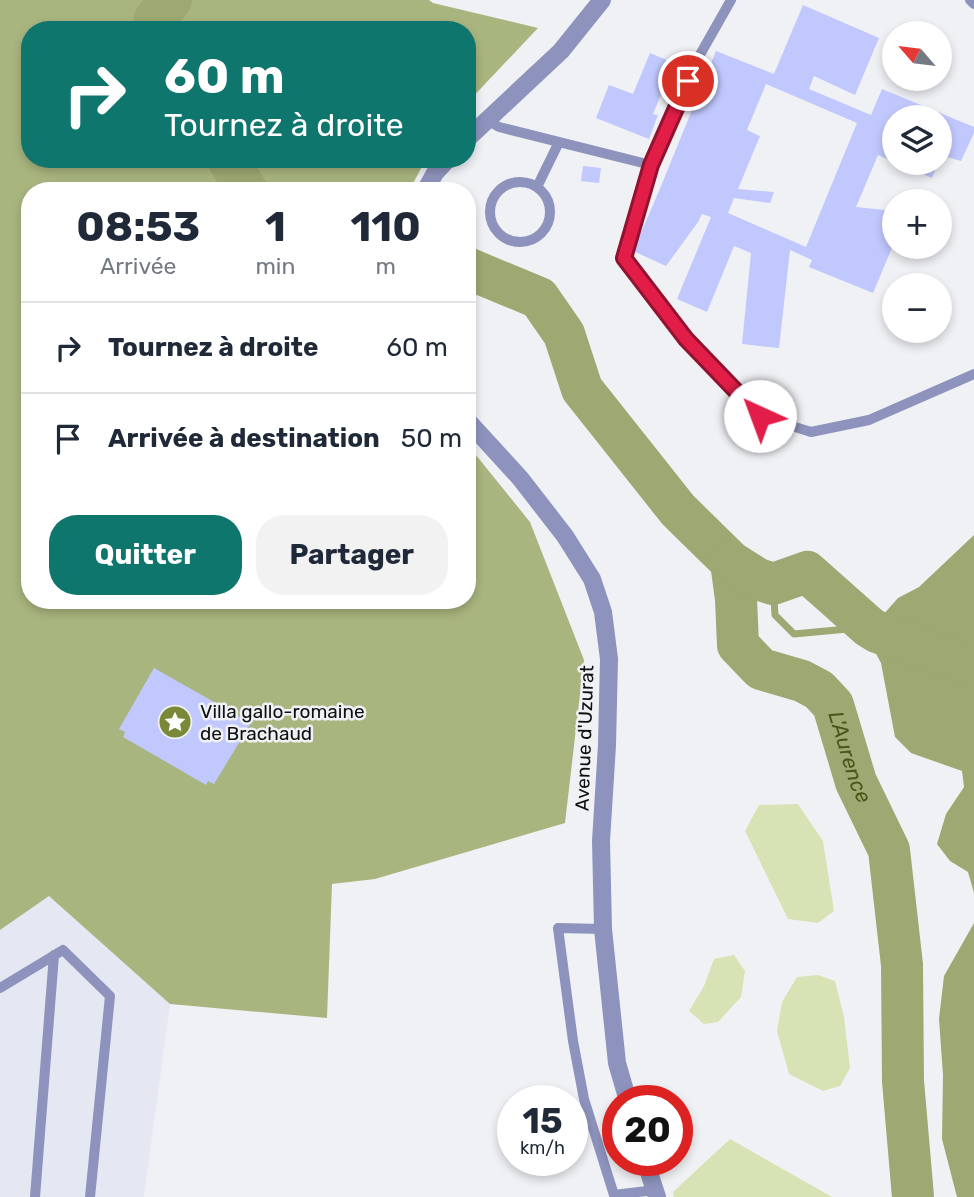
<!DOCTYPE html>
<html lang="fr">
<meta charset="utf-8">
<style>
:root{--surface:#fff;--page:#f2f2f3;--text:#1f2937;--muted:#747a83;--line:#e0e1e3;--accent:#0f766e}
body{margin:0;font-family:Rubik,sans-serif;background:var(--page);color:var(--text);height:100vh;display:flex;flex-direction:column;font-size:26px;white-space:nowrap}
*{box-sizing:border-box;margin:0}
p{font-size:23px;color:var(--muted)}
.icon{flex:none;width:38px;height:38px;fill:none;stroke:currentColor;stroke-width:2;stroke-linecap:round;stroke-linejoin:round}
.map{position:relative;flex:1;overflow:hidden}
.side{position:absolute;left:21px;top:182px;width:455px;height:427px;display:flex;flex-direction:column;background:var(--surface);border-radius:28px;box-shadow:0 4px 10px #0003}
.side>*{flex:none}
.top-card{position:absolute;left:21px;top:21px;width:455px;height:147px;border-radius:28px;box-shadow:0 4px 10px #0003;background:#0f766e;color:#fff;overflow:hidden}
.needle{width:46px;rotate:298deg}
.tools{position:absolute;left:882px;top:21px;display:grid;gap:14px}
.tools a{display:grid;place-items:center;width:70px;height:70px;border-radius:50%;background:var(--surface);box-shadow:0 4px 10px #0003;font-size:35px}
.speed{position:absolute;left:497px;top:1085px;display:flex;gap:14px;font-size:35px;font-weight:700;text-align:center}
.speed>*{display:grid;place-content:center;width:91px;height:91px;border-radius:50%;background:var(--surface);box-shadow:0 4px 10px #0003;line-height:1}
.speed small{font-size:18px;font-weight:400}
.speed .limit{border:10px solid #d22;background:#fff;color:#111}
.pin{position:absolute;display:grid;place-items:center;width:60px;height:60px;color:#fff;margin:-30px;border:4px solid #fff;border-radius:50%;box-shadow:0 2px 7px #0007}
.me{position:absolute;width:77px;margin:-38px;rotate:317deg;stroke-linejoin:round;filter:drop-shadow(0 0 5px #0008)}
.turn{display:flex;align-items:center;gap:24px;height:147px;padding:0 28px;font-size:32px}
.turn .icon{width:91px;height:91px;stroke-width:2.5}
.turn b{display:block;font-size:49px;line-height:60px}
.eta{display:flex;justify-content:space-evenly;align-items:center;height:119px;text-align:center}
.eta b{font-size:42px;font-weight:700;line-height:49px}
.cta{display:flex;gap:14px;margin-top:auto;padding:14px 28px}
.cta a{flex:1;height:80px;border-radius:28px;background:var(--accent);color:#fff;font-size:28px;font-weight:700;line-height:80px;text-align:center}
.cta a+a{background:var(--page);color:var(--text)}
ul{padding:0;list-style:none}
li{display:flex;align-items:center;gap:21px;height:91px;padding:0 28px;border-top:2px solid var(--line)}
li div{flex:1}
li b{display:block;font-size:26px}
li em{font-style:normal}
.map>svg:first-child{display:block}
.built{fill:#e5e7f3}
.green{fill:#d8e3b5}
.forest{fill:#a9b57f}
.water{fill:#9da872}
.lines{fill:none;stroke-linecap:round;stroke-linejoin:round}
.stream{stroke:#9da872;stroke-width:7}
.river{stroke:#9da872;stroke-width:42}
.building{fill:#c0c8fd;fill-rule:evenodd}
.service{stroke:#8d93bc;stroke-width:10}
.minor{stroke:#8d93bc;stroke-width:18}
.route-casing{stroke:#92132f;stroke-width:18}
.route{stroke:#e11d48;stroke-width:12}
.labels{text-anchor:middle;stroke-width:5;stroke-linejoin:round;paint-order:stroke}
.poi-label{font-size:19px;fill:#0f0f10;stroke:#f0f1f5;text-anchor:start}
.street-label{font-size:19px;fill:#0f0f10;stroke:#f0f1f5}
.water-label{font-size:21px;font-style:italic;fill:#4b5519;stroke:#f0f1f5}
</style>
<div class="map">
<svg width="974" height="1197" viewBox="0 0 974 1197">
<rect width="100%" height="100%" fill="#f0f1f5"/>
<!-- built -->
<path class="built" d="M 49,895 L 170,1004 L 144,1197 L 0,1197 L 0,930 Z"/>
<!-- green -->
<path class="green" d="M 798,804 L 823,841 L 834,911 L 818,923 L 788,919 L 745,831 L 759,805 Z
M 734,955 L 745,971 L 741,997 L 718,1022 L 704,1024 L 689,1011 L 704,986 L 714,959 Z
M 818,975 L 835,981 L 844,1017 L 850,1068 L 840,1086 L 823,1091 L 789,1074 L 777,1031 L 782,1002 L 797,977 Z
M 730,1139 L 832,1197 L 674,1197 L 673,1192 Z"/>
<!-- forest -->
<path class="forest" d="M 0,0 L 429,0 L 433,3 L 538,28 L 467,103 L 467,30 L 30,30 L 30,159 L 426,159 L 409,191 L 30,191 L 30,600 L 467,600 L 467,444 L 530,522 L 584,660 L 565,823 L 375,879 L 332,884 L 327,1018 L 170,1004 L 49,896 L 0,930 Z"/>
<!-- water -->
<path class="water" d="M 974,535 L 974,893 L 968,872 L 950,861 L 937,844 L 946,814 L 964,787 L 962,771 L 911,753 L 895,737 L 881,663 L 873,648 L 882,616 L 898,598 L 919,587 Z
M 974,923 L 974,1197 L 957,1197 L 942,1139 L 943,1075 L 939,1019 L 944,976 Z"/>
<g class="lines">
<!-- stream -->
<path class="stream" d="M 773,584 L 775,615 L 794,634 L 869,627"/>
<!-- river -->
<g class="river">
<path d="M 158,30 L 155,19 L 171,0"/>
<path d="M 228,159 L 247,191"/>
<path id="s1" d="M 467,268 L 539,298 L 564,334 L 582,389 L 678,510 L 731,562 L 736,599 L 738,645 L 761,669 L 802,681 L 819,690 L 833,705 L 856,782 L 889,850 L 902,965 L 903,1081 L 913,1197"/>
<path d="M 731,562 L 758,579 L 773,584 L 807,572 L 869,627 L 877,632 L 974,667"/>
</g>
</g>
<!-- building -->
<path class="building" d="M 803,5 L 879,38 L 855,95 L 814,76 L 809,89 L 871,115 L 882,89 L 974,127 L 974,133 L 961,161 L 940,155 L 940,117 L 894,117 L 894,162 L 878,155 L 856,207 L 894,211 L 894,243 L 873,293 L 809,267 L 812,260 L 790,250 L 779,348 L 742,344 L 751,253 L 734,246 L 707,312 L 677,299 L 711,217 L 702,214 L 698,222 L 666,266 L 633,251 L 659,191 L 716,51 L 774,74 ZM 766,84 L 857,123 L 806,247 L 728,213 L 734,198 L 770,203 L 774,192 L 738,189 L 760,136 L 747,130 Z
M 650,53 L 674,63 L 653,114 L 658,115 L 649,139 L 596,118 L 609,85 L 633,94 Z
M 896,163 L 938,163 L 932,178 Z
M 583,166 L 601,168 L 599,183 L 581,181 Z
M 154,668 L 251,723 L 214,784 L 208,781 L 206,785 L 123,737 L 125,732 L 119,729 Z"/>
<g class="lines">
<!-- service -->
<path class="service" d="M 731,0 L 697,60 L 651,165 L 624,258 L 686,339 L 760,416 L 811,432 L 869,420 L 974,374
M 970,0 L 974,4
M 487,120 L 499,127 L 651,165
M490 212a30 30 0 1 1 60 0a30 30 0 1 1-60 0Z
M 537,187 L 559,142
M 603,929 L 558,928 L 573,1041 L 584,1099 L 614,1195 L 655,1190
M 0,988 L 63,950 L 110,996 L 90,1197
M 35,1197 L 54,955"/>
<!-- minor -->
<path class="minor" d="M 467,139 L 561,51 L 602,0
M 425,191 L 435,173 L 448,159
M 467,420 L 520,478 L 565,536 L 592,579 L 603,612 L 609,659 L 607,745 L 601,841 L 603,929 L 617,1063 L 628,1101
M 645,1160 L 657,1197"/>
</g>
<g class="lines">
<defs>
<path id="route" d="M 688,81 L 651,165 L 624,258 L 686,339 L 760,416"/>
</defs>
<!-- route casing -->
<use href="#route" class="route-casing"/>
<!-- route -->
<use href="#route" class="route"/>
</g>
<!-- icons -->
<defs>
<symbol id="sight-disc" viewBox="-11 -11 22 22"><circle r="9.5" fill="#7a8937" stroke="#f0f1f5"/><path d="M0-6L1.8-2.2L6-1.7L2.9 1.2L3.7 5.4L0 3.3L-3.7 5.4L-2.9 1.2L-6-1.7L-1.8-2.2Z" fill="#fff"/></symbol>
</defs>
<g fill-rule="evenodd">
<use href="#sight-disc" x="156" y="703" width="38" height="38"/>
</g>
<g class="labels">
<!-- poi labels -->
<g class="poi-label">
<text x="200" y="718">Villa gallo-romaine<tspan x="200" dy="22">de Brachaud</tspan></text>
</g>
<!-- street labels -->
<g class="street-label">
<text transform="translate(584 738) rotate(-88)" y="7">Avenue d'Uzurat</text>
</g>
<!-- water labels -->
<g class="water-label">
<text dy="7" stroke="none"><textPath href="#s1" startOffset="662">L'Aurence</textPath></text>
</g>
</g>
</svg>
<div class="tools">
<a><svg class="needle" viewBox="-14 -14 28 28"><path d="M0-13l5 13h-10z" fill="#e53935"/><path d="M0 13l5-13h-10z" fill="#747a83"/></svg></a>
<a><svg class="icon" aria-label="layers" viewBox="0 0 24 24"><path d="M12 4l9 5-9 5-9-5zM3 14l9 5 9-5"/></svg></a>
<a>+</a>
<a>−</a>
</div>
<div class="speed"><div>15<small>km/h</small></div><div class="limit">20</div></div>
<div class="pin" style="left:688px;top:81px;background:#d93025"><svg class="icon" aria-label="arrive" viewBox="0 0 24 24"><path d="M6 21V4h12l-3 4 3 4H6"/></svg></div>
<svg class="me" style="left:760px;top:416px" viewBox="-20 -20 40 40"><circle r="19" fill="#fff"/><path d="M0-13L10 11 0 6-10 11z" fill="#e11d48"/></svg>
<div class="top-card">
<div class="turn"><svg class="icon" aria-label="right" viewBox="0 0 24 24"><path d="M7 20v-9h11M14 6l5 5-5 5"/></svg><div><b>60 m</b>Tournez à droite</div></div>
</div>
<section class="side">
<div class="eta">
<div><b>08:53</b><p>Arrivée</p></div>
<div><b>1</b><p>min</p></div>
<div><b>110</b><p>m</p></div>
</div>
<ul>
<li><svg class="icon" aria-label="right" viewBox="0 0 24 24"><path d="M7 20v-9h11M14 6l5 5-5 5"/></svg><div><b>Tournez à droite</b></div><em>60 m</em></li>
<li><svg class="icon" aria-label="arrive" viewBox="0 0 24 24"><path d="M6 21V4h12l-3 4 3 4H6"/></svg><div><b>Arrivée à destination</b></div><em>50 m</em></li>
</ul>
<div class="cta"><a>Quitter</a><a>Partager</a></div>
</section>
</div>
